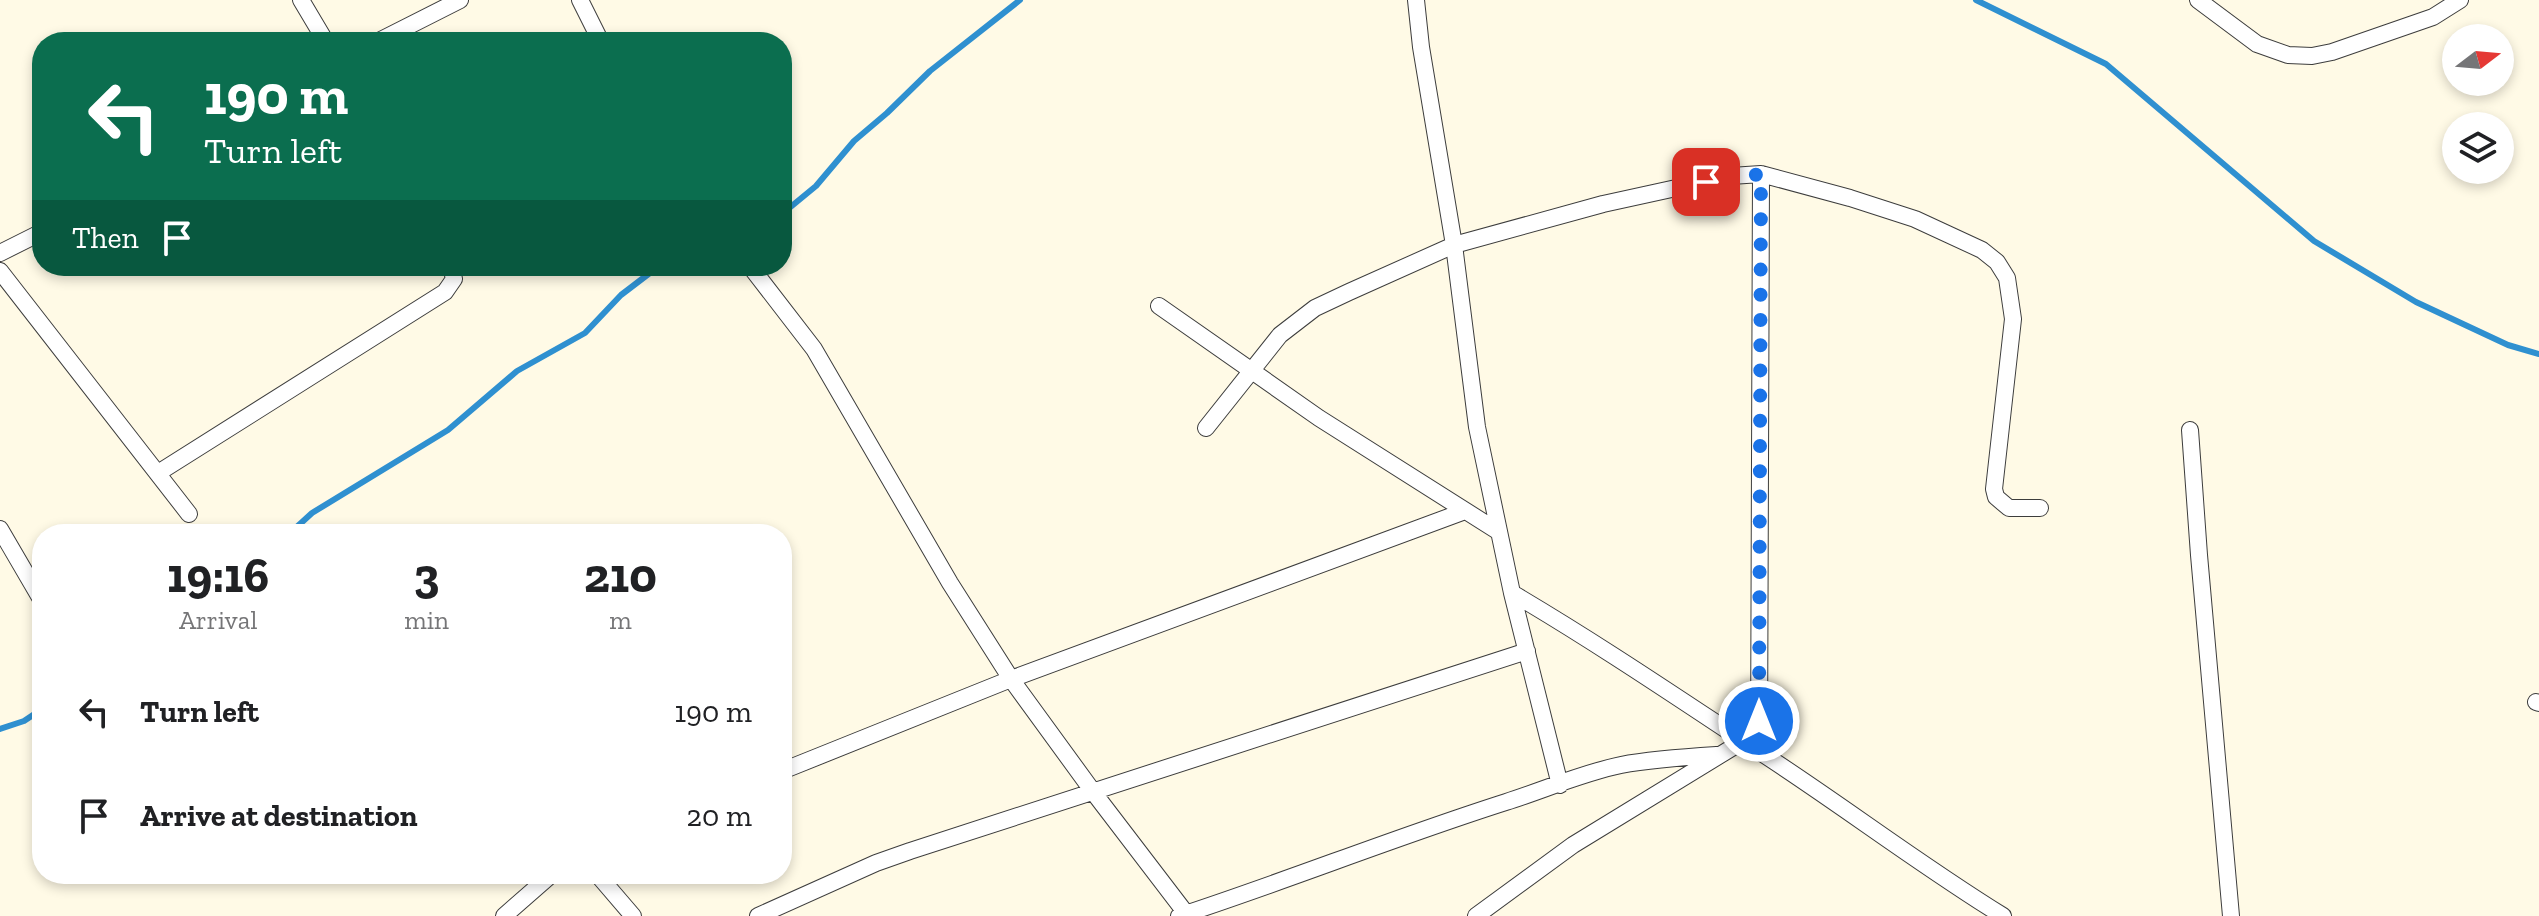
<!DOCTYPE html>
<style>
:root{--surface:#fff;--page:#f6f6f6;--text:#202124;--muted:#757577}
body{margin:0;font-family:"Zilla Slab",serif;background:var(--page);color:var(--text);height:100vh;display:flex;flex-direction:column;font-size:30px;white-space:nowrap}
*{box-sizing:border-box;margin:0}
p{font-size:26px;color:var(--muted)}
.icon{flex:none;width:44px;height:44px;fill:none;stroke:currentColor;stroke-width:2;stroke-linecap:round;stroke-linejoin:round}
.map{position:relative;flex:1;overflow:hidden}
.drawer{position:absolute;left:32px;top:524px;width:760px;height:360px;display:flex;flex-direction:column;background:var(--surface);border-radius:32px;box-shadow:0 4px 12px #0003}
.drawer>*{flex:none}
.top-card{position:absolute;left:32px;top:32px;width:760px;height:244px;border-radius:32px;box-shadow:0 4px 12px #0003;background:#0b6e4f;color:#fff;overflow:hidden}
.needle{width:52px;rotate:74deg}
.fabs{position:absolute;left:2442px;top:24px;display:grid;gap:16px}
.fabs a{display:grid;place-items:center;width:72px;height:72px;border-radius:50%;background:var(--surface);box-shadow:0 4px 12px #0003;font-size:40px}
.pin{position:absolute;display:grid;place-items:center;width:68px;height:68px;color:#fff;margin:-34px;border-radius:16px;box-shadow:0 4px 12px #0006}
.me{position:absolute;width:88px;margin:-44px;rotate:0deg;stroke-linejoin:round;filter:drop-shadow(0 0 6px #0008)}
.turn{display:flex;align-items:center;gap:28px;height:168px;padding:0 40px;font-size:36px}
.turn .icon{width:104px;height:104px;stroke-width:2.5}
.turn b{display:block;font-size:56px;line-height:68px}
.then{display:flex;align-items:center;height:76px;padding:0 40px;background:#0003;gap:16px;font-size:30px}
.eta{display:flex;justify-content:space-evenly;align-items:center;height:136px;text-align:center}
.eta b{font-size:48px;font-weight:700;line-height:56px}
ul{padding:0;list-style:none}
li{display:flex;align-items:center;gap:24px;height:104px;padding:0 40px}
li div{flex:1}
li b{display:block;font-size:30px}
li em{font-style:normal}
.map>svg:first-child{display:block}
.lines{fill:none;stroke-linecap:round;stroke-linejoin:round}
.stream{stroke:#2f90d0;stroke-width:6}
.street-casing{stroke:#3d3d3d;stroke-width:18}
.street{stroke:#fff;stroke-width:16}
.route{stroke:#1a73e8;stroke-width:14;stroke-dasharray:0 25.2}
</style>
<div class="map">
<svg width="2539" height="916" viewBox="0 0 2539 916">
<rect width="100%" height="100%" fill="#fffae6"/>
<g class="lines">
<!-- stream -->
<path class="stream" d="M 1976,0 L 2106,64 L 2314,241 L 2416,302 L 2508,345 L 2539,354
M 782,214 L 816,186 L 854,141 L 887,113 L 930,71 L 1020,0
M 289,534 L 312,513 L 448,430 L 517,371 L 585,333 L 621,295 L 659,266
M 0,729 L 24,721 L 42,709"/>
<defs>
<path id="street" d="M 301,0 L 326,42
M 580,0 L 601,42
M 1416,0 L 1421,47 L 1454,245 L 1477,427 L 1512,593 L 1560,785
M 2198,0 L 2257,44 L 2288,55 L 2312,56 L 2332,52 L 2433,17 L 2460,0
M 377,42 L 460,0
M 0,253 L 42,232
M 750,266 L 814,349 L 950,583 L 1011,679 L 1094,793 L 1188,916
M 0,271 L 189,514
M 1159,306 L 1319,418 L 1499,532
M 1206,428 L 1280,335 L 1315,308 L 1349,292 L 1454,245 L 1603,204 L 1731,176 L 1761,174 L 1850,198 L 1915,219 L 1982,250 L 1997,262 L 2007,278 L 2013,319 L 1994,489 L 1996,497 L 2009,508 L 2040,508
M 2190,430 L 2199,555 L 2231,916
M 158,473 L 445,292 L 454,279 L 451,266
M 0,529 L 42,601
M 1512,593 C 1597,643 1678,698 1760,752 C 1842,805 1920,865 2003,916
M 2536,702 L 2539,703
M 1759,751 L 1761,174
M 782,771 L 1011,679 L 1465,511
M 597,874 L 633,916
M 504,916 L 552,874
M 758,916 L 876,863 L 910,851 L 1527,651
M 1179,916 C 1289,880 1396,837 1506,802 C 1544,790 1582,773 1621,765 C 1653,759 1686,757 1718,755
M 1476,916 L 1573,845 L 1743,741"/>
</defs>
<!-- street casing -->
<use href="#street" class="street-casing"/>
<!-- street -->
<use href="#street" class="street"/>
</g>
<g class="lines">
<!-- route -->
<path class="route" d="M 1706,182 L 1761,174 L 1759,721"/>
</g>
</svg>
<div class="fabs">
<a><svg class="needle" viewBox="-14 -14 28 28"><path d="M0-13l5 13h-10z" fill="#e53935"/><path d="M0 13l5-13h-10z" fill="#757577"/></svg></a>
<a><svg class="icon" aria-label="layers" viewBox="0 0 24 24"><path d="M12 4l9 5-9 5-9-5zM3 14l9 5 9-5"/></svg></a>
</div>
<div class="pin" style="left:1706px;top:182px;background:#d93025"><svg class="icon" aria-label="arrive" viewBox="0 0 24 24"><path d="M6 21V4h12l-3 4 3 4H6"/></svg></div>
<svg class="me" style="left:1759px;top:721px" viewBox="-20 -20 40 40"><circle r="17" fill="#1a73e8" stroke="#fff" stroke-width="3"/><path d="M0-11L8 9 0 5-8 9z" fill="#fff"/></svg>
<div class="top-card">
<div class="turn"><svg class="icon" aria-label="left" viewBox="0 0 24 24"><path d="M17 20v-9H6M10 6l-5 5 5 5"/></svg><div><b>190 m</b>Turn left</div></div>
<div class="then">Then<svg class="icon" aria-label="arrive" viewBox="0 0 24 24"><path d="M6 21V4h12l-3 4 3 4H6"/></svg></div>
</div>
<section class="drawer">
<div class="eta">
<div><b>19:16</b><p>Arrival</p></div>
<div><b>3</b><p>min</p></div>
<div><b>210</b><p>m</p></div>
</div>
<ul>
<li><svg class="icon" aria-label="left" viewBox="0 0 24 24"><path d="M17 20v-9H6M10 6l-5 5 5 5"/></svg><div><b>Turn left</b></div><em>190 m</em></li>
<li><svg class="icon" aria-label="arrive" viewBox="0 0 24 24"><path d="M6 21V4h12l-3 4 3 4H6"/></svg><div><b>Arrive at destination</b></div><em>20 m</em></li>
</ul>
</section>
</div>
